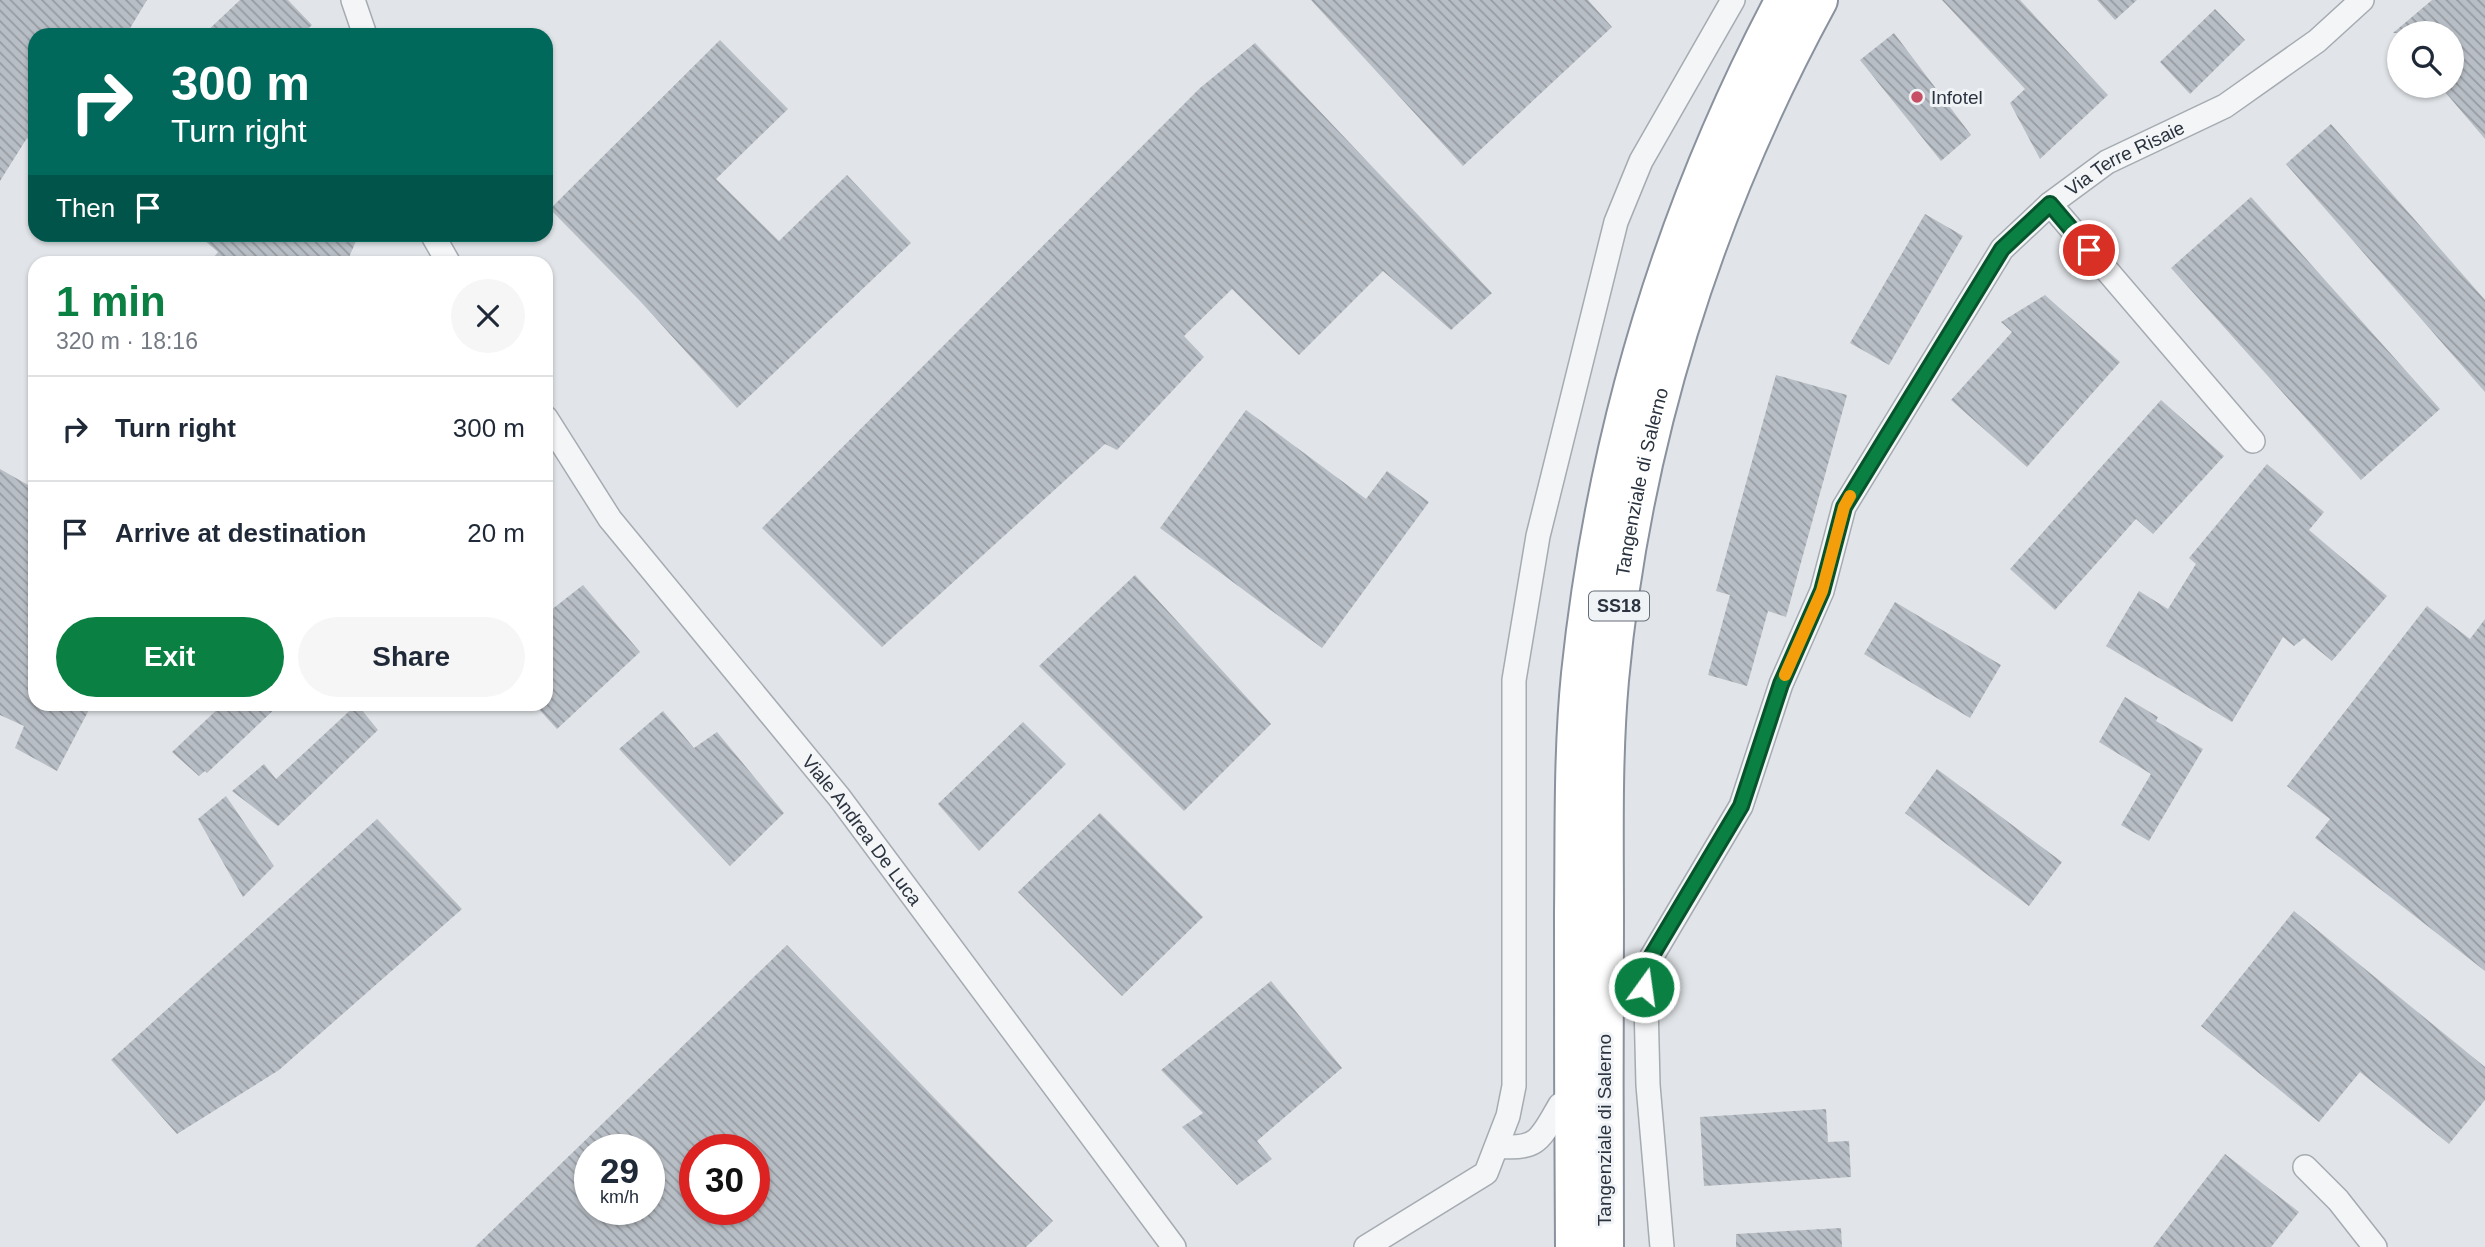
<!DOCTYPE html>
<meta charset="utf-8">
<style>
:root{--surface:#fff;--page:#f6f6f7;--text:#1f2937;--muted:#747a83;--line:#e0e1e3;--accent:#0b8043}
body{margin:0;font-family:Arial,sans-serif;background:var(--page);color:var(--text);height:100vh;display:flex;flex-direction:column;font-size:26px;white-space:nowrap}
*{box-sizing:border-box;margin:0}
p{font-size:23px;color:var(--muted)}
.icon{flex:none;width:38px;height:38px;fill:none;stroke:currentColor;stroke-width:2;stroke-linecap:round;stroke-linejoin:round}
.map{position:relative;flex:1;overflow:hidden}
.side{position:absolute;left:28px;top:256px;width:525px;height:455px;display:flex;flex-direction:column;background:var(--surface);border-radius:21px;box-shadow:0 2px 5px #0004}
.side>*{flex:none}
.guide{position:absolute;left:28px;top:28px;width:525px;height:214px;border-radius:21px;box-shadow:0 2px 5px #0004;background:#00695c;color:#fff;overflow:hidden}
.buttons{position:absolute;left:2387px;top:21px;display:grid;gap:14px}
.buttons a{display:grid;place-items:center;width:77px;height:77px;border-radius:50%;background:var(--surface);box-shadow:0 2px 5px #0004;font-size:35px}
.speed{position:absolute;left:574px;top:1134px;display:flex;gap:14px;font-size:35px;font-weight:700;text-align:center}
.speed>*{display:grid;place-content:center;width:91px;height:91px;border-radius:50%;background:var(--surface);box-shadow:0 2px 5px #0004;line-height:1}
.speed small{font-size:18px;font-weight:400}
.speed .limit{border:10px solid #d22;background:#fff;color:#111}
.pin{position:absolute;display:grid;place-items:center;width:60px;height:60px;color:#fff;margin:-30px;border:4px solid #fff;border-radius:50%;box-shadow:0 2px 7px #0007}
.me{position:absolute;width:77px;margin:-38px;rotate:14deg;stroke-linejoin:round;filter:drop-shadow(0 0 5px #0008)}
.turn{display:flex;align-items:center;gap:24px;height:147px;padding:0 28px;font-size:32px}
.turn .icon{width:91px;height:91px;stroke-width:2.5}
.turn b{display:block;font-size:49px;line-height:60px}
.then{display:flex;align-items:center;height:66px;padding:0 28px;background:#0003;gap:14px;font-size:26px}
.round{display:grid;place-items:center;flex:none;width:74px;height:74px;border-radius:37px;background:var(--page)}
.summary{display:flex;align-items:center;justify-content:space-between;height:119px;padding:0 28px}
h1{font-size:42px;font-weight:600;line-height:52px;color:var(--accent)}
.button{display:flex;gap:14px;margin-top:auto;padding:14px 28px}
.button a{flex:1;height:80px;border-radius:42px;background:var(--accent);color:#fff;font-size:28px;font-weight:600;line-height:80px;text-align:center}
.button a+a{background:var(--page);color:var(--text)}
ul{padding:0;list-style:none}
li{display:flex;align-items:center;gap:21px;height:105px;padding:0 28px;border-top:2px solid var(--line)}
li div{flex:1}
li b{display:block;font-size:26px}
li em{font-style:normal}
.map>svg:first-child{display:block}
.building{fill:url(#building-back-hatch);fill-rule:evenodd}
.lines{fill:none;stroke-linecap:round;stroke-linejoin:round}
.street-casing{stroke:#a6abb2;stroke-width:26}
.highway-casing{stroke:#89929e;stroke-width:42}
.street{stroke:#f3f5f7;stroke-width:23}
.highway{stroke:#fff;stroke-width:38}
.route-casing{stroke:#07532c;stroke-width:18}
.route{stroke:#0b8043;stroke-width:12}
.slow{stroke:#f59e0b;stroke-width:12}
.poi-dot{fill:#c64e65;stroke:#f0f3f6;stroke-width:2.5}
.labels{text-anchor:middle;stroke-width:6;stroke-linejoin:round;paint-order:stroke}
.shield{fill:#f0f3f6;stroke:#656d76;stroke-width:2}
.shield-label{font-size:18px;font-weight:bold;fill:#2a333f}
.poi-label{font-size:19px;fill:#2a333f;stroke:#f0f3f6;text-anchor:start}
.street-label{font-size:19px;fill:#2a333f;stroke:#f0f3f6}
</style>
<div class="map">
<svg width="2485" height="1247" viewBox="0 0 2485 1247">
<defs>
<pattern id="building-back-hatch" width="6" height="6" patternUnits="userSpaceOnUse" patternTransform="scale(1.75)"><rect width="6" height="6" fill="#b8bec5"/><path d="M-1 5l2 2M0 0l6 6M5-1l2 2" fill="none" stroke="#969ba1"/></pattern>
</defs>
<rect width="100%" height="100%" fill="#e1e4e8"/>
<!-- building -->
<path class="building" d="M 0,0 L 147,0 L 126,35 L 35,35 L 35,147 L 27,138 L 0,181 Z
M 240,0 L 288,0 L 312,25 L 301,35 L 203,35 Z
M 1311,0 L 1588,0 L 1612,27 L 1463,166 Z
M 1942,0 L 2020,0 L 2108,95 L 2040,159 L 2010,103 L 2025,89 Z
M 2097,0 L 2137,0 L 2115,20 Z
M 2432,0 L 2485,0 L 2485,139 L 2440,86 L 2452,86 L 2452,33 L 2393,33 Z
M 2215,9 L 2245,40 L 2190,94 L 2160,62 Z
M 1894,33 L 1971,135 L 1941,161 L 1860,60 Z
M 720,40 L 788,109 L 716,179 L 779,241 L 847,175 L 911,243 L 737,408 L 640,301 L 550,209 Z
M 1255,43 L 1492,293 L 1451,330 L 1383,271 L 1299,355 L 1232,289 L 1184,336 L 1204,357 L 1117,450 L 1105,444 L 882,647 L 762,528 L 1200,88 Z
M 2331,124 L 2485,300 L 2485,392 L 2286,164 Z
M 2251,197 L 2440,409 L 2361,480 L 2171,268 Z
M 1925,214 L 1963,236 L 1889,365 L 1850,343 Z
M 197,234 L 359,234 L 347,262 L 210,262 L 218,252 Z
M 2045,295 L 2120,362 L 2027,467 L 1951,400 L 2012,332 L 2001,322 Z
M 1776,375 L 1847,395 L 1786,617 L 1768,611 L 1747,686 L 1708,675 L 1730,595 L 1716,591 Z
M 2161,400 L 2224,456 L 2153,534 L 2136,519 L 2055,610 L 2010,569 Z
M 1246,410 L 1366,499 L 1387,471 L 1429,502 L 1322,648 L 1160,528 Z
M 2267,464 L 2324,512 L 2309,530 L 2387,596 L 2332,661 L 2304,638 L 2294,646 L 2283,637 L 2232,722 L 2106,646 L 2139,591 L 2168,609 L 2196,564 L 2189,558 Z
M 0,469 L 35,489 L 35,704 L 92,704 L 57,771 L 15,748 L 24,726 L 0,715 Z
M 1135,575 L 1271,724 L 1184,811 L 1039,666 Z
M 583,585 L 640,652 L 557,729 L 534,704 L 546,704 L 546,614 Z
M 1895,602 L 2001,665 L 1970,718 L 1864,654 Z
M 2427,606 L 2470,639 L 2485,619 L 2485,971 L 2315,838 L 2330,819 L 2287,786 Z
M 2125,697 L 2158,717 L 2156,721 L 2203,749 L 2149,841 L 2121,825 L 2151,774 L 2099,742 Z
M 223,704 L 280,704 L 207,773 L 205,771 L 199,776 L 172,752 Z
M 357,704 L 378,730 L 278,826 L 232,791 L 264,764 L 276,779 Z
M 663,711 L 694,748 L 717,732 L 784,813 L 730,866 L 619,749 Z
M 1023,722 L 1066,764 L 979,851 L 938,804 Z
M 1937,769 L 2062,862 L 2029,906 L 1905,813 Z
M 226,796 L 274,866 L 243,897 L 198,819 Z
M 1100,813 L 1203,917 L 1122,996 L 1018,892 Z
M 377,819 L 462,909 L 279,1070 L 177,1134 L 111,1060 Z
M 2294,911 L 2485,1067 L 2485,1100 L 2449,1144 L 2360,1072 L 2319,1122 L 2201,1026 Z
M 787,945 L 1053,1221 L 1026,1247 L 475,1247 ZM 590,1150 L 649,1150 L 649,1209 L 590,1209 ZM 695,1150 L 754,1150 L 754,1209 L 695,1209 Z
M 1271,981 L 1342,1068 L 1257,1141 L 1272,1159 L 1237,1185 L 1182,1127 L 1203,1113 L 1161,1070 Z
M 1826,1109 L 1828,1142 L 1849,1141 L 1851,1177 L 1704,1186 L 1700,1117 Z
M 2225,1154 L 2299,1212 L 2271,1247 L 2153,1247 Z
M 1841,1228 L 1842,1247 L 1736,1247 L 1736,1234 Z"/>
<g class="lines">
<defs>
<g id="street">
<path d="M 353,0 L 365,35"/>
<path d="M 2050,204 L 2253,441"/>
<path d="M 432,234 L 448,262"/>
<path id="s1" d="M 546,418 L 610,519 L 839,797 L 1174,1247"/>
<path d="M 1642,972 L 1646,1003 L 1648,1085 L 1662,1247"/>
<path id="s2" d="M 1626,1000 L 1741,806 L 1781,684 L 1822,591 L 1844,507 L 2002,249 L 2050,204 L 2107,162 L 2225,106 L 2317,41 L 2362,0"/>
<path d="M 1498,1146 C 1539,1151 1541,1137 1560,1105"/>
<path d="M 2305,1167 L 2338,1200 L 2375,1247"/>
<path d="M 1366,1247 L 1486,1173 L 1508,1116 L 1514,1086 L 1514,680 L 1538,536 L 1616,222 L 1641,161 L 1733,0"/>
</g>
<g id="highway">
<path d="M 1575,1247 C 1574,1135 1574,1024 1574,912 C 1575,833 1573,753 1581,674 C 1606,436 1673,211 1785,0"/>
<path id="s3" d="M 1604,1247 C 1603,1137 1604,1028 1604,918 C 1604,838 1602,759 1609,680 C 1631,441 1703,211 1818,0"/>
</g>
</defs>
<!-- street casing -->
<use href="#street" class="street-casing"/>
<!-- highway casing -->
<use href="#highway" class="highway-casing"/>
<!-- street -->
<use href="#street" class="street"/>
<!-- highway -->
<use href="#highway" class="highway"/>
</g>
<g class="lines">
<defs>
<path id="route" d="M 1644,987 L 1642,972 L 1741,806 L 1781,684 L 1822,591 L 1844,507 L 2002,249 L 2050,204 L 2089,250"/>
</defs>
<!-- route casing -->
<use href="#route" class="route-casing"/>
<!-- route -->
<use href="#route" class="route"/>
<!-- slow -->
<path class="slow" d="M 1785,675 L 1822,591 L 1844,507 L 1850,496"/>
</g>
<!-- markers -->
<circle class="poi-dot" cx="1917" cy="97" r="7"/>
<g class="labels">
<!-- shield labels -->
<rect class="shield" x="1589" y="591.5" width="60" height="29" rx="5"/>
<g class="shield-label">
<text x="1619" y="612">SS18</text>
</g>
<!-- poi labels -->
<g class="poi-label">
<text x="1931" y="104">Infotel</text>
</g>
<!-- street labels -->
<g class="street-label">
<text dy="7" stroke="none"><textPath href="#s2" startOffset="999">Via Terre Risaie</textPath></text>
<text dy="7" stroke="none"><textPath href="#s3" startOffset="768">Tangenziale di Salerno</textPath></text>
<text dy="7" stroke="none"><textPath href="#s1" startOffset="520">Viale Andrea De Luca</textPath></text>
<text transform="translate(1604 1130) rotate(-90)" y="7">Tangenziale di Salerno</text>
</g>
</g>
</svg>
<div class="buttons">
<a><svg class="icon" aria-label="search" viewBox="0 0 24 24"><circle cx="10" cy="10" r="6"/><path d="M15 15l6 6"/></svg></a>
</div>
<div class="speed"><div>29<small>km/h</small></div><div class="limit">30</div></div>
<div class="pin" style="left:2089px;top:250px;background:#d93025"><svg class="icon" aria-label="arrive" viewBox="0 0 24 24"><path d="M6 21V4h12l-3 4 3 4H6"/></svg></div>
<svg class="me" style="left:1644px;top:987px" viewBox="-20 -20 40 40"><circle r="17" fill="#0b8043" stroke="#fff" stroke-width="3"/><path d="M0-11L8 9 0 5-8 9z" fill="#fff"/></svg>
<div class="guide">
<div class="turn"><svg class="icon" aria-label="right" viewBox="0 0 24 24"><path d="M7 20v-9h11M14 6l5 5-5 5"/></svg><div><b>300 m</b>Turn right</div></div>
<div class="then">Then<svg class="icon" aria-label="arrive" viewBox="0 0 24 24"><path d="M6 21V4h12l-3 4 3 4H6"/></svg></div>
</div>
<section class="side">
<div class="summary"><div><h1>1 min</h1><p>320 m · 18:16</p></div><a class="round"><svg class="icon" aria-label="close" viewBox="0 0 24 24"><path d="M6 6l12 12M18 6L6 18"/></svg></a></div>
<ul>
<li><svg class="icon" aria-label="right" viewBox="0 0 24 24"><path d="M7 20v-9h11M14 6l5 5-5 5"/></svg><div><b>Turn right</b></div><em>300 m</em></li>
<li><svg class="icon" aria-label="arrive" viewBox="0 0 24 24"><path d="M6 21V4h12l-3 4 3 4H6"/></svg><div><b>Arrive at destination</b></div><em>20 m</em></li>
</ul>
<div class="button"><a>Exit</a><a>Share</a></div>
</section>
</div>
